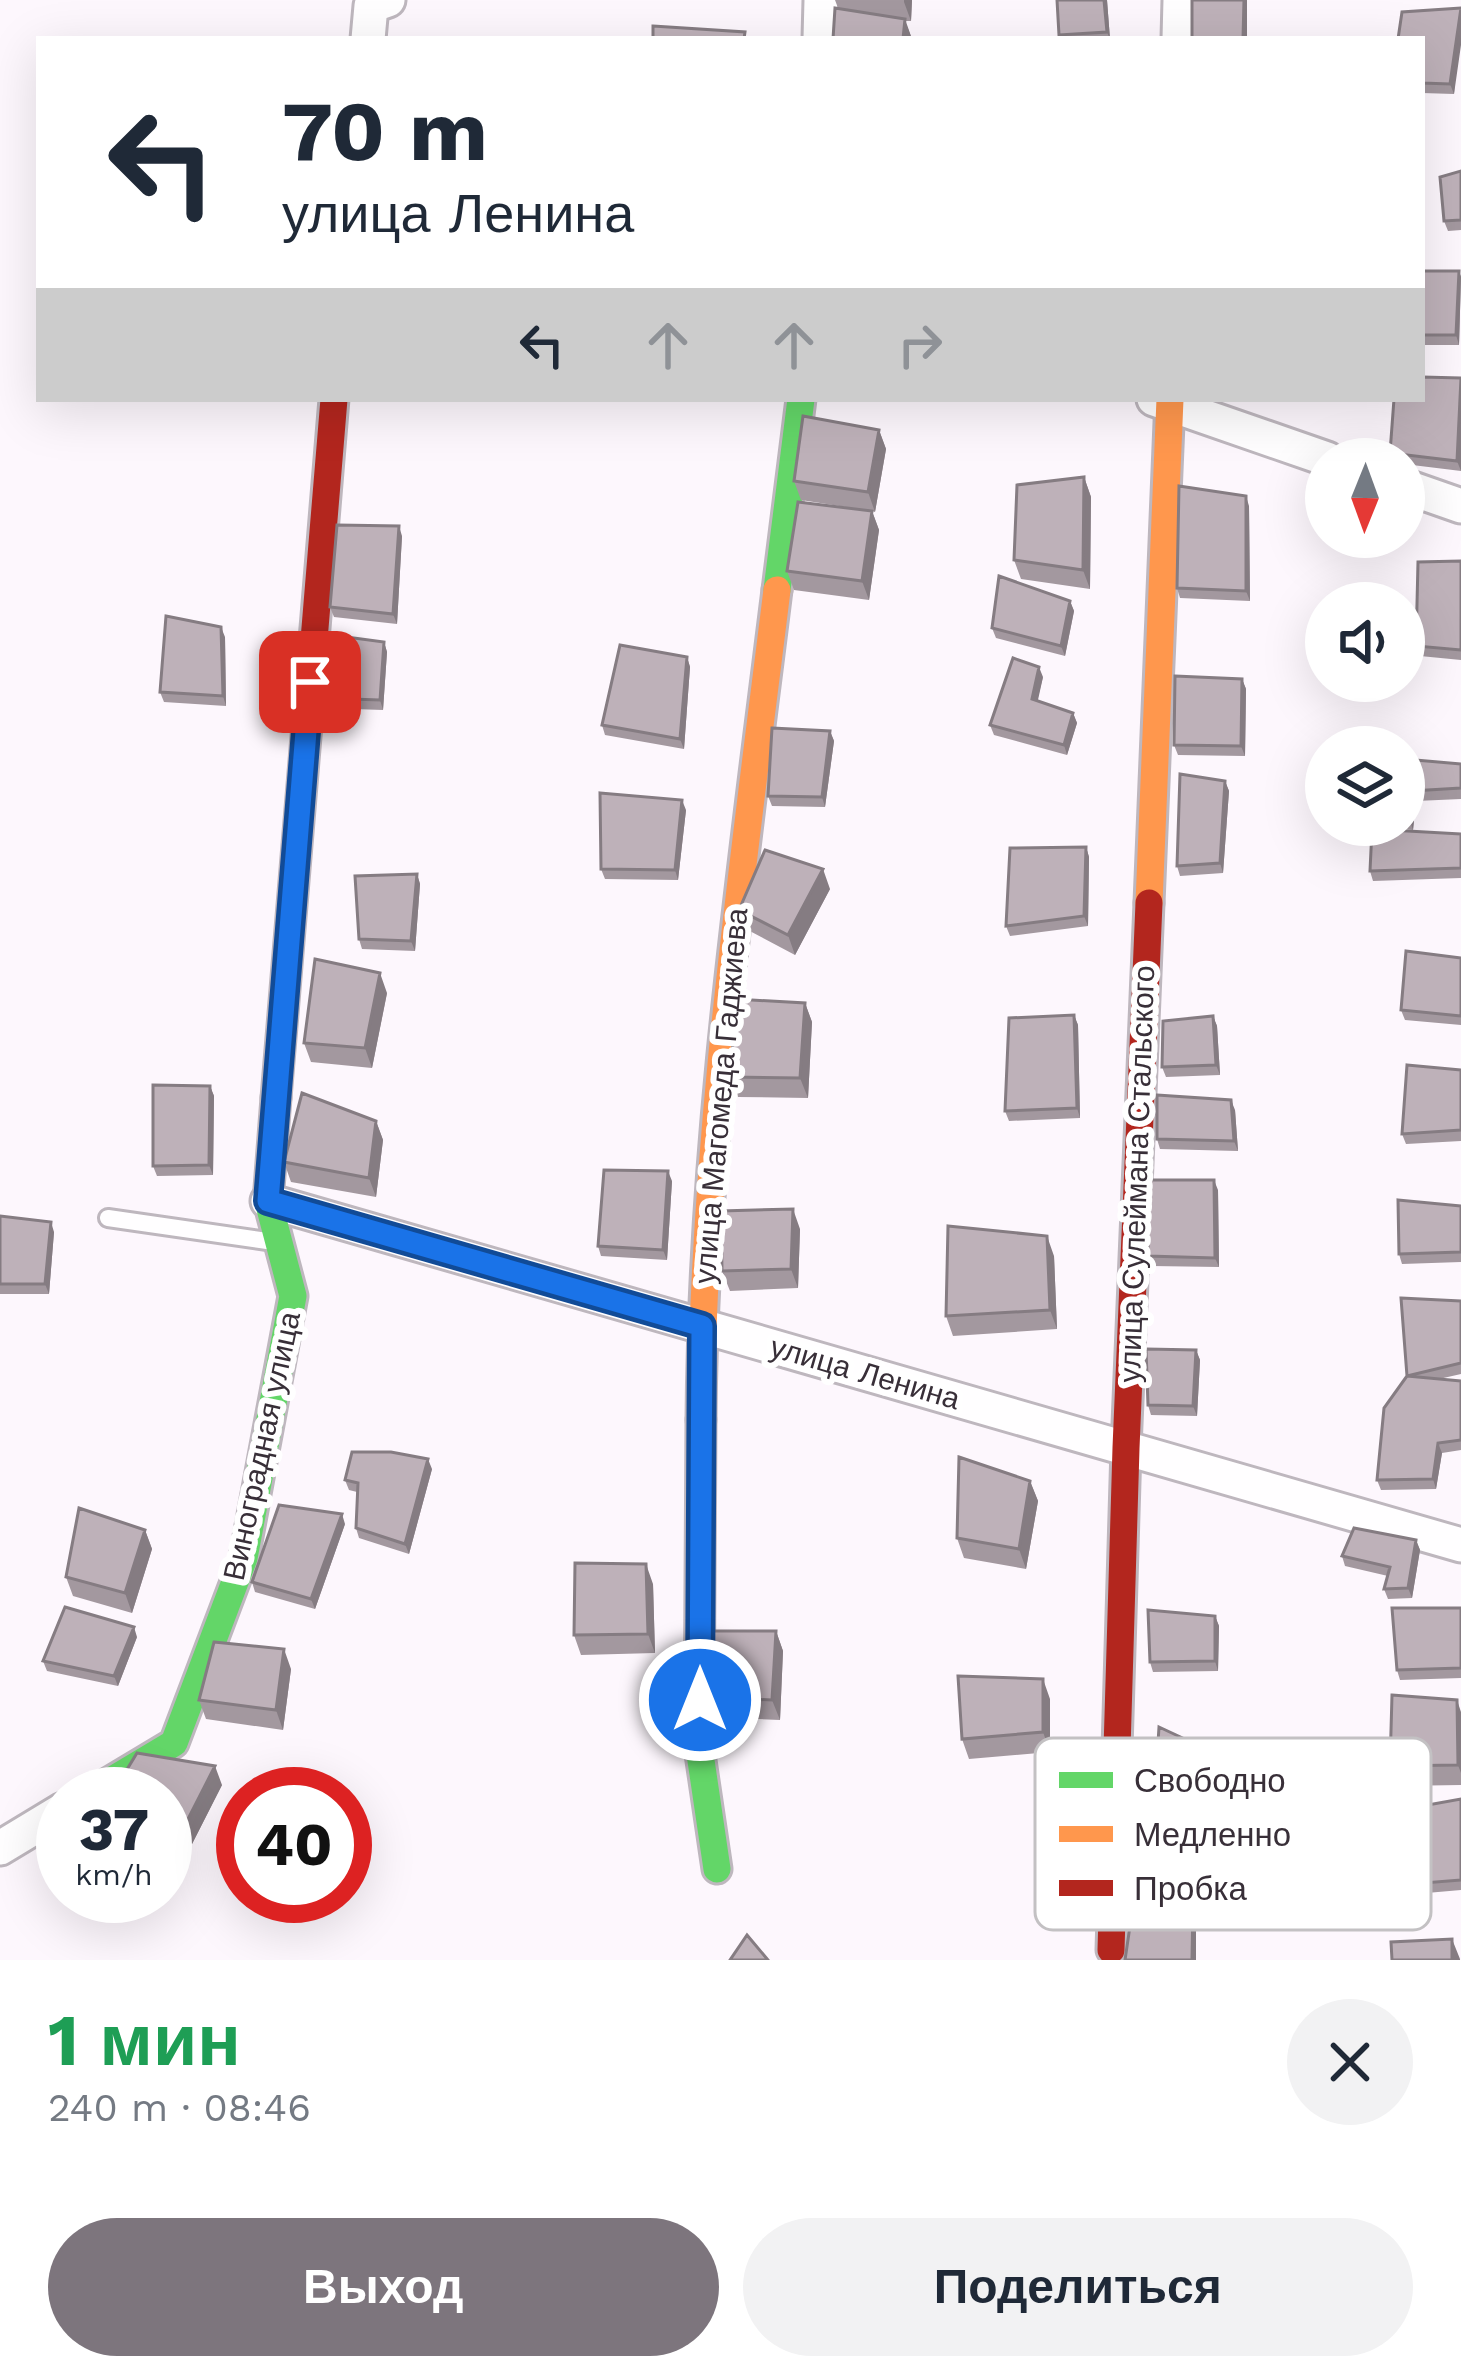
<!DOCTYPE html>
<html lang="ru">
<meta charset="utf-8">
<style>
:root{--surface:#fff;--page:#f2f2f3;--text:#1f2937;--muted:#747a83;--accent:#7d757d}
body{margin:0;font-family:"Work Sans",sans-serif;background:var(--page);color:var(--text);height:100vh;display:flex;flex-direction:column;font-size:45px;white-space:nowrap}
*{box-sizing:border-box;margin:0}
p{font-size:39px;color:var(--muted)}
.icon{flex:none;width:66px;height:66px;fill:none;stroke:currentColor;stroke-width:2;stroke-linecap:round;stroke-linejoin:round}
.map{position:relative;height:1960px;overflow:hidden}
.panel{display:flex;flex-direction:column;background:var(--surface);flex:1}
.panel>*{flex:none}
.guide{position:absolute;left:36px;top:36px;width:1389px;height:366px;border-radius:0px;box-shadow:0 12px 48px #0002;background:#fff;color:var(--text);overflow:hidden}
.needle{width:78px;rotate:181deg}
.controls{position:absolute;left:1305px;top:438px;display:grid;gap:24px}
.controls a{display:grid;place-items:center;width:120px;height:120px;border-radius:50%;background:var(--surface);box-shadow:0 12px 48px #0002;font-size:60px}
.speed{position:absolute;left:36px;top:1767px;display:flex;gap:24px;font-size:60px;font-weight:700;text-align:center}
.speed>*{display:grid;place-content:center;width:156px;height:156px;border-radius:50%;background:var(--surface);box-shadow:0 12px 48px #0002;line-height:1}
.speed small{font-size:30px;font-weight:400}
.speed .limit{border:18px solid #d22;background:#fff;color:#111}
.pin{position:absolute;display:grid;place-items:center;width:102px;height:102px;color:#fff;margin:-51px;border-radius:24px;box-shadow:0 6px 18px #0006}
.me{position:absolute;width:132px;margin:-66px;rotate:0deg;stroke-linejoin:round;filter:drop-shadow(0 0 9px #0008)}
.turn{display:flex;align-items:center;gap:42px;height:252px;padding:0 48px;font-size:54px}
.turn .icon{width:156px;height:156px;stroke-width:2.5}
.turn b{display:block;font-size:84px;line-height:102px}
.lanes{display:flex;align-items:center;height:114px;padding:0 48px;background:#0003;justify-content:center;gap:60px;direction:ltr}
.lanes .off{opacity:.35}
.round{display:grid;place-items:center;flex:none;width:126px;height:126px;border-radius:63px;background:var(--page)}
.headline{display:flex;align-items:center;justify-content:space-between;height:204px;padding:0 48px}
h1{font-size:72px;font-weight:700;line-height:90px;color:#1e9e55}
.action{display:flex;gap:24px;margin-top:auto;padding:24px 48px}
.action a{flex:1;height:138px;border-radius:72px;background:var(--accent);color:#fff;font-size:48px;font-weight:700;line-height:138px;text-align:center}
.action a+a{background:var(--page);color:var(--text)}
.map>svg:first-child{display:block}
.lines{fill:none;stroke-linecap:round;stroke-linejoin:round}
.lane-casing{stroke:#beb7be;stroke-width:22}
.street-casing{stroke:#beb7be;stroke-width:39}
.fast-casing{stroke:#beb7be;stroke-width:33}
.slow-casing{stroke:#beb7be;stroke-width:33}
.jam-casing{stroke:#beb7be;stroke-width:33}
.lane{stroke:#fffeff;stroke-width:16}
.street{stroke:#fffeff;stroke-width:33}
.fast{stroke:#63d668;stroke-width:27}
.slow{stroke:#ff974d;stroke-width:27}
.jam{stroke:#b3261e;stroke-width:27}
.wall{fill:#a3989f}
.shaded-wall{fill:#857c82}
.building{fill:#beb1b9;stroke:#857c82;stroke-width:3}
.route-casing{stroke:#114b97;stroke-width:30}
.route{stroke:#1a73e8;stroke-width:21}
.labels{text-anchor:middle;stroke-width:12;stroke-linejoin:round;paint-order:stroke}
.street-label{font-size:30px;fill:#382f38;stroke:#fff}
.key{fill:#fff;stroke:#c3c1c3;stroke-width:3}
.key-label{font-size:33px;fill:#382f38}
</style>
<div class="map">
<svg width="1461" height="1960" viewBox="0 0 1461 1960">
<rect width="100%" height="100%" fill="#fdf7fd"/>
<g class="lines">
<defs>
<path id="lane" d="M 108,1218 L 274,1242"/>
<path id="street" d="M 368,39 L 371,6 L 388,0
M 820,39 L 821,0
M 1179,39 L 1180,0
M 1154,399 L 1327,459
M 1404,486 L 1461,506
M 268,1201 L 1461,1545
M 0,1848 L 63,1810"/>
<path id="fast" d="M 777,590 L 801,399
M 701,1420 L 699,1747 L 717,1869
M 89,1794 L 174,1743 L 244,1558 L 293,1296 L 268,1201 L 276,1098"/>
<path id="slow" d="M 1149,903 L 1170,399
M 701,1420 C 703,1142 743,866 777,590"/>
<path id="jam" d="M 276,1098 L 334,399
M 1111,1950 L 1126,1448 L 1149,903"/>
</defs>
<!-- lane casing -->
<use href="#lane" class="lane-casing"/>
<!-- street casing -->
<use href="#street" class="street-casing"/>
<!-- fast casing -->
<use href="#fast" class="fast-casing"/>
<!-- slow casing -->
<use href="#slow" class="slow-casing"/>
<!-- jam casing -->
<use href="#jam" class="jam-casing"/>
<!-- lane -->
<use href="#lane" class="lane"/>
<!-- street -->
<use href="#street" class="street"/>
<!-- fast -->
<use href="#fast" class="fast"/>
<!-- slow -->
<use href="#slow" class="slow"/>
<!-- jam -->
<use href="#jam" class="jam"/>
</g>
<!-- wall -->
<path class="wall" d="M 835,0 L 912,0 L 911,21 L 905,21 L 912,39 L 838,8 Z
M 1057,0 L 1107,0 L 1110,39 L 1060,39 Z
M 1461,8 L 1454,94 L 1422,93 L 1422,39 Z
M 1461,171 L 1461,230 L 1448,231 L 1444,221 Z
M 1422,271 L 1459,271 L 1461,277 L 1459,345 L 1422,345 Z
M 1461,378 L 1461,471 L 1404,464 L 1404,459 L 1392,459 L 1390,453 Z
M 879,430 L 886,449 L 875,512 L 872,511 L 879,530 L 869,600 L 794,590 L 787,571 L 865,510 L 801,500 L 794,481 Z
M 1084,477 L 1091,497 L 1090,589 L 1021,579 L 1014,560 Z
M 1249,506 L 1250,601 L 1180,598 L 1177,588 Z
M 402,536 L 397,624 L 334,617 L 330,607 Z
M 1461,561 L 1461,660 L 1420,656 L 1416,646 Z
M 1070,601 L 1074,611 L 1065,656 L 996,638 L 992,628 Z
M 225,637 L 226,706 L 164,702 L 160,692 Z
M 384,642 L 387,652 L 383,710 L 324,708 L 320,698 Z
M 687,657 L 690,667 L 684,749 L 605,735 L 602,725 Z
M 1043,677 L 1037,701 L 1073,713 L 1077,723 L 1067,755 L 994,735 L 990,725 Z
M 1242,679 L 1246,689 L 1245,756 L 1178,755 L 1174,745 Z
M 830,731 L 834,741 L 825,807 L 772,806 L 768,796 Z
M 1404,759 L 1461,764 L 1461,799 L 1416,801 L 1413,830 L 1375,826 L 1404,825 Z
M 1225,781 L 1229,791 L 1223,873 L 1180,876 L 1177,866 Z
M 686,810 L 678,880 L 605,879 L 601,869 Z
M 1461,834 L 1461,878 L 1373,881 L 1370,871 Z
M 1086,847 L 1089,857 L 1088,926 L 1010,936 L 1006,926 Z
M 417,874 L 420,884 L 415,951 L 362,949 L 359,939 Z
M 830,889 L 795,955 L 746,929 L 739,910 Z
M 1461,958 L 1461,1025 L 1405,1020 L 1401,1010 Z
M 387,993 L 372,1068 L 311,1062 L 304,1043 Z
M 805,1003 L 812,1022 L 808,1098 L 738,1097 L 731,1077 Z
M 1074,1015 L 1078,1025 L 1080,1118 L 1009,1121 L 1005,1111 Z
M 1213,1016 L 1217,1026 L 1220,1075 L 1166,1077 L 1162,1067 Z
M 1461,1070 L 1461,1141 L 1406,1144 L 1402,1134 Z
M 210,1086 L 214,1096 L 213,1175 L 157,1176 L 153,1166 Z
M 1235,1110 L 1238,1151 L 1160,1149 L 1157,1139 Z
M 376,1121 L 383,1140 L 376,1197 L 291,1182 L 284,1162 Z
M 672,1181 L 667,1260 L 601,1256 L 598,1246 Z
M 1218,1190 L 1219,1267 L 1152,1266 L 1148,1256 Z
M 1461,1206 L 1461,1262 L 1402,1264 L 1399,1254 Z
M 0,1216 L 54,1232 L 49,1294 L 0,1294 Z
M 800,1229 L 798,1288 L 730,1291 L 722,1271 Z
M 1054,1256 L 1057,1329 L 953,1336 L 946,1316 Z
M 1461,1301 L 1461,1374 L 1439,1379 L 1461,1381 L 1461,1450 L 1442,1453 L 1436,1489 L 1381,1490 L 1377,1480 L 1407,1376 Z
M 1196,1350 L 1200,1360 L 1197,1416 L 1151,1415 L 1148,1405 Z
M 432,1469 L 409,1554 L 359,1538 L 356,1528 L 357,1492 L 349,1490 L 345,1480 Z
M 1030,1481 L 1038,1501 L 1026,1569 L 964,1558 L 957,1538 Z
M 345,1524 L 315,1609 L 255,1592 L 252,1582 Z
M 145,1530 L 152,1549 L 132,1613 L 73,1596 L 66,1577 Z
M 1416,1540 L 1420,1550 L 1412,1598 L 1388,1599 L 1384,1589 L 1388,1576 L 1345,1566 L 1342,1556 Z
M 653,1584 L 655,1653 L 581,1655 L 574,1635 Z
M 1461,1608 L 1461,1678 L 1400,1680 L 1397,1670 Z
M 1215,1616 L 1219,1626 L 1218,1671 L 1153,1672 L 1150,1662 Z
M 776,1631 L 783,1651 L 780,1720 L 711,1717 L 704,1697 Z
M 137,1637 L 118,1686 L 47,1671 L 43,1661 Z
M 291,1669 L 283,1730 L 206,1719 L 199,1700 Z
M 1050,1699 L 1050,1752 L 969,1759 L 962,1739 Z
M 1461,1712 L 1461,1785 L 1397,1786 L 1390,1766 Z
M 1221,1756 L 1225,1766 L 1226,1824 L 1157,1831 L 1153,1821 Z
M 222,1785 L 192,1844 L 165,1834 L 165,1794 Z
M 1461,1799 L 1461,1890 L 1415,1894 L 1411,1884 Z"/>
<!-- shaded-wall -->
<path class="shaded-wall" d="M 904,0 L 912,0 L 911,21 L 904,2 Z
M 1104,0 L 1107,0 L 1110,39 L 1107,32 Z
M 1244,0 L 1247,0 L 1247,39 L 1243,39 Z
M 1461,12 L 1461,45 L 1454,94 L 1450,84 Z
M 905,19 L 912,39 L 903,39 Z
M 1459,271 L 1461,277 L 1459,345 L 1456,335 Z
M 1461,397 L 1461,471 L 1457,461 Z
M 879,430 L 886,449 L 875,512 L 868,492 Z
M 1084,477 L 1091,497 L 1090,589 L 1083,570 Z
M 1246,496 L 1249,506 L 1250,601 L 1246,591 Z
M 872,511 L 879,530 L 869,600 L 862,581 Z
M 399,526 L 402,536 L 397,624 L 393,614 Z
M 1070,601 L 1074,611 L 1065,656 L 1061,646 Z
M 221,627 L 225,637 L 226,706 L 223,696 Z
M 384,642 L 387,652 L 383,710 L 380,700 Z
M 687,657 L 690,667 L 684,749 L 680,739 Z
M 1039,667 L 1043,677 L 1036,709 L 1032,699 Z
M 1242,679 L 1246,689 L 1245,756 L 1241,746 Z
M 1073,713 L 1077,723 L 1067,755 L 1064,745 Z
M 830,731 L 834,741 L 825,807 L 822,797 Z
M 1225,781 L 1229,791 L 1223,873 L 1220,863 Z
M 1412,791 L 1416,801 L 1413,830 L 1410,821 Z
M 682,800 L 686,810 L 678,880 L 675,870 Z
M 1086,847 L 1089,857 L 1088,926 L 1084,916 Z
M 823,869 L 830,889 L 795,955 L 788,935 Z
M 417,874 L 420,884 L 415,951 L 411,941 Z
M 380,973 L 387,993 L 372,1068 L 365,1048 Z
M 805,1003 L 812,1022 L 808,1098 L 800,1078 Z
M 1074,1015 L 1078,1025 L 1080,1118 L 1077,1108 Z
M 1213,1016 L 1217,1026 L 1220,1075 L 1216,1065 Z
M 210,1086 L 214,1096 L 213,1175 L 209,1165 Z
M 1231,1100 L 1235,1110 L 1238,1151 L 1234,1141 Z
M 376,1121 L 383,1140 L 376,1197 L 369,1178 Z
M 668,1171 L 672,1181 L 667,1260 L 663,1250 Z
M 1214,1180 L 1218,1190 L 1219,1267 L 1215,1258 Z
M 793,1209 L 800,1229 L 798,1288 L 791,1269 Z
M 51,1222 L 54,1232 L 49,1294 L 45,1284 Z
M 1047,1236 L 1054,1256 L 1057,1329 L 1050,1310 Z
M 1196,1350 L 1200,1360 L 1197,1416 L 1193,1406 Z
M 1438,1443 L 1442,1453 L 1436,1489 L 1433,1479 Z
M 428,1459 L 432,1469 L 409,1554 L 405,1544 Z
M 1030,1481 L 1038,1501 L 1026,1569 L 1019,1549 Z
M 342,1514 L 345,1524 L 315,1609 L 311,1599 Z
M 145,1530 L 152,1549 L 132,1613 L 125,1593 Z
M 1416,1540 L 1420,1550 L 1412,1598 L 1408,1588 Z
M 646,1564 L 653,1584 L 655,1653 L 648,1634 Z
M 1215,1616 L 1219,1626 L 1218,1671 L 1215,1661 Z
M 134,1627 L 137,1637 L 118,1686 L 114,1676 Z
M 776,1631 L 783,1651 L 780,1720 L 772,1700 Z
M 284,1649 L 291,1669 L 283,1730 L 276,1710 Z
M 1043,1679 L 1050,1699 L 1050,1752 L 1043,1732 Z
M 1457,1700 L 1461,1712 L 1461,1773 L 1458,1765 Z
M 1221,1756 L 1225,1766 L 1226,1824 L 1223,1815 Z
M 215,1766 L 222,1785 L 192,1844 L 185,1825 Z
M 1193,1902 L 1196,1912 L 1196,1960 L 1192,1960 Z
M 1452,1939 L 1460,1959 L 1460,1960 L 1452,1960 Z"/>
<!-- building -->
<path class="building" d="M 1057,0 L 1104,0 L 1107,32 L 1059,35 Z
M 1192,0 L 1244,0 L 1243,39 L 1192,39 Z
M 835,8 L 905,19 L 903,39 L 833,39 Z
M 1461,8 L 1450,84 L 1422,83 L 1422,39 L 1398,39 L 1402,12 Z
M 653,26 L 745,32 L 744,39 L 653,39 Z
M 1461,171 L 1461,220 L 1444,221 L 1440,177 Z
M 1422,271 L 1459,271 L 1456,335 L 1422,335 Z
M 1422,377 L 1461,378 L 1457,461 L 1390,453 L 1394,399 L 1422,399 Z
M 803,416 L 879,430 L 868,492 L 794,481 Z
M 1084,477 L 1083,570 L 1014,560 L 1017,485 Z
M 1179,486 L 1246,496 L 1246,591 L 1177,588 Z
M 798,502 L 872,511 L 862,581 L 787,571 Z
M 337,525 L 399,526 L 393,614 L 330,607 Z
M 1461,561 L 1461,650 L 1416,646 L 1418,562 Z
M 999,576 L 1070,601 L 1061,646 L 992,628 Z
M 166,616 L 221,627 L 223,696 L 160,692 Z
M 324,634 L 384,642 L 380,700 L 320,698 Z
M 620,645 L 687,657 L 680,739 L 602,725 Z
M 1013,658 L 1039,667 L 1032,699 L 1073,713 L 1064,745 L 990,725 Z
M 1175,676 L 1242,679 L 1241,746 L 1174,745 Z
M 772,728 L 830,731 L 822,797 L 768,796 Z
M 1404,759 L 1461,764 L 1461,788 L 1412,791 L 1410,821 L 1404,820 Z
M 1180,774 L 1225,781 L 1220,863 L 1177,866 Z
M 600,793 L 682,800 L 675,870 L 601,869 Z
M 1372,829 L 1461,834 L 1461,868 L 1370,871 Z
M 1086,847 L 1084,916 L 1006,926 L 1010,848 Z
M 765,850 L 823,869 L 788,935 L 739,910 Z
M 417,874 L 411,941 L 359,939 L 355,876 Z
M 1406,951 L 1461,958 L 1461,1016 L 1401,1010 Z
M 315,959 L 380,973 L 365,1048 L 304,1043 Z
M 735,999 L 805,1003 L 800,1078 L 731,1077 Z
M 1074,1015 L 1077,1108 L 1005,1111 L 1009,1018 Z
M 1213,1016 L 1216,1065 L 1162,1067 L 1163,1021 Z
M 1407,1065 L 1461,1070 L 1461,1130 L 1402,1134 Z
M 153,1085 L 210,1086 L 209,1165 L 153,1166 Z
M 302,1093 L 376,1121 L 369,1178 L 284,1162 Z
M 1157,1095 L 1231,1100 L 1234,1141 L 1157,1139 Z
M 604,1170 L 668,1171 L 663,1250 L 598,1246 Z
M 1149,1180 L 1214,1180 L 1215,1258 L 1148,1256 Z
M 1398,1200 L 1461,1206 L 1461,1252 L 1399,1254 Z
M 793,1209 L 791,1269 L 722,1271 L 721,1211 Z
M 0,1216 L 51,1222 L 45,1284 L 0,1284 Z
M 948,1226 L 1047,1236 L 1050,1310 L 946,1316 Z
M 1401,1298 L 1461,1301 L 1461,1363 L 1407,1376 L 1461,1381 L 1461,1440 L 1438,1443 L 1433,1479 L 1377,1480 L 1384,1408 L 1407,1376 Z
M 1146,1349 L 1196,1350 L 1193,1406 L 1148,1405 Z
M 352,1452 L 391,1452 L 428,1459 L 405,1544 L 356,1528 L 358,1483 L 345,1480 Z
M 959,1457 L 1030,1481 L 1019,1549 L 957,1538 Z
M 279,1505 L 342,1514 L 311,1599 L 252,1582 Z
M 79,1508 L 145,1530 L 125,1593 L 66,1577 Z
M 1354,1528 L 1416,1540 L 1408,1588 L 1384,1589 L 1390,1567 L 1342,1556 Z
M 575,1563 L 646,1564 L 648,1634 L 574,1635 Z
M 65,1607 L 134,1627 L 114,1676 L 43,1661 Z
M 1392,1608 L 1461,1608 L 1461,1668 L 1397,1670 Z
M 1148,1610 L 1215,1616 L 1215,1661 L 1150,1662 Z
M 705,1631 L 776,1631 L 772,1700 L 704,1697 Z
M 214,1642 L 284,1649 L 276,1710 L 199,1700 Z
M 958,1676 L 1043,1679 L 1043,1732 L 962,1739 Z
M 1392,1695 L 1457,1700 L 1458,1765 L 1390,1766 Z
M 1159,1727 L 1221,1756 L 1223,1815 L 1153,1821 Z
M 137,1753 L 215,1766 L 185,1825 L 165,1817 L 165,1794 L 112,1794 Z
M 1461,1799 L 1461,1880 L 1411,1884 L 1400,1810 Z
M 1134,1899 L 1193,1902 L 1192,1960 L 1125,1960 Z
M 747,1935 L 768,1960 L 730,1960 Z
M 1452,1939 L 1452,1960 L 1392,1960 L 1391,1942 Z"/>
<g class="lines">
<defs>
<path id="route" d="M 310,682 L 268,1201 L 702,1326 L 700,1700"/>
</defs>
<!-- route casing -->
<use href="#route" class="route-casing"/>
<!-- route -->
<use href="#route" class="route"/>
</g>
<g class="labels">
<!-- street labels -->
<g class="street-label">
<text transform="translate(721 1096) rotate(-85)" y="10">улица Магомеда Гаджиева</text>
<text transform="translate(1137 1174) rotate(-88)" y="10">улица Сулеймана Стальского</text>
<text transform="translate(865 1373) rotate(16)" y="10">улица Ленина</text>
<text transform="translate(262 1446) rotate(-78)" y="10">Виноградная улица</text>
</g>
</g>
<!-- legend -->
<rect x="1035" y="1738" width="396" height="192" rx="18" class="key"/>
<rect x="1059" y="1772" width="54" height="16" fill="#63d668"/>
<rect x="1059" y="1826" width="54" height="16" fill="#ff974d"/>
<rect x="1059" y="1880" width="54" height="16" fill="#b3261e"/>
<g class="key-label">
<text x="1134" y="1792">Свободно</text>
<text x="1134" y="1846">Медленно</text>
<text x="1134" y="1900">Пробка</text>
</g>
</svg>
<div class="controls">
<a><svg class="needle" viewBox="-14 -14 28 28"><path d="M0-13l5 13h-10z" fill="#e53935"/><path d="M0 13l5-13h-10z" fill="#747a83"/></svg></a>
<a><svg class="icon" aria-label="sound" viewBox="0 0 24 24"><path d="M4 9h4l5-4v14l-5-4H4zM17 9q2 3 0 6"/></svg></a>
<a><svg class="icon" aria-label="layers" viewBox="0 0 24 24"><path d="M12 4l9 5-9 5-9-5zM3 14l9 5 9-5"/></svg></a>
</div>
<div class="speed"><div>37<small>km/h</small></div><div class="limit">40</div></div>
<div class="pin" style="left:310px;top:682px;background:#d93025"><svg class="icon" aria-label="arrive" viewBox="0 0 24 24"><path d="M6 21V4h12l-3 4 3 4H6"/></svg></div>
<svg class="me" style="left:700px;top:1700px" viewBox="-20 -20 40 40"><circle r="17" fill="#1a73e8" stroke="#fff" stroke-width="3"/><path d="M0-11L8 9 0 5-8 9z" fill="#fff"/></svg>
<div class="guide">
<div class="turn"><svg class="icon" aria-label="left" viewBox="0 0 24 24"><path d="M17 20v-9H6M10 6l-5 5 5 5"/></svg><div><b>70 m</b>улица Ленина</div></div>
<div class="lanes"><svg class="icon" aria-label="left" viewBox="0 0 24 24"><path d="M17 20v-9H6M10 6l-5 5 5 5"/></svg><svg class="icon off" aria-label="ahead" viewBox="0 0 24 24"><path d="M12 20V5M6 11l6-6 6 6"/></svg><svg class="icon off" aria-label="ahead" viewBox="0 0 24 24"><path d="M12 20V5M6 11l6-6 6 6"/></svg><svg class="icon off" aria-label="right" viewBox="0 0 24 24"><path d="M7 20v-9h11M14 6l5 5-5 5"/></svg></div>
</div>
</div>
<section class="panel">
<div class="headline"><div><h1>1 мин</h1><p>240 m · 08:46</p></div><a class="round"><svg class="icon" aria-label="close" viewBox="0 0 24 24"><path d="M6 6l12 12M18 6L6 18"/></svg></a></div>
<div class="action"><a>Выход</a><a>Поделиться</a></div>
</section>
